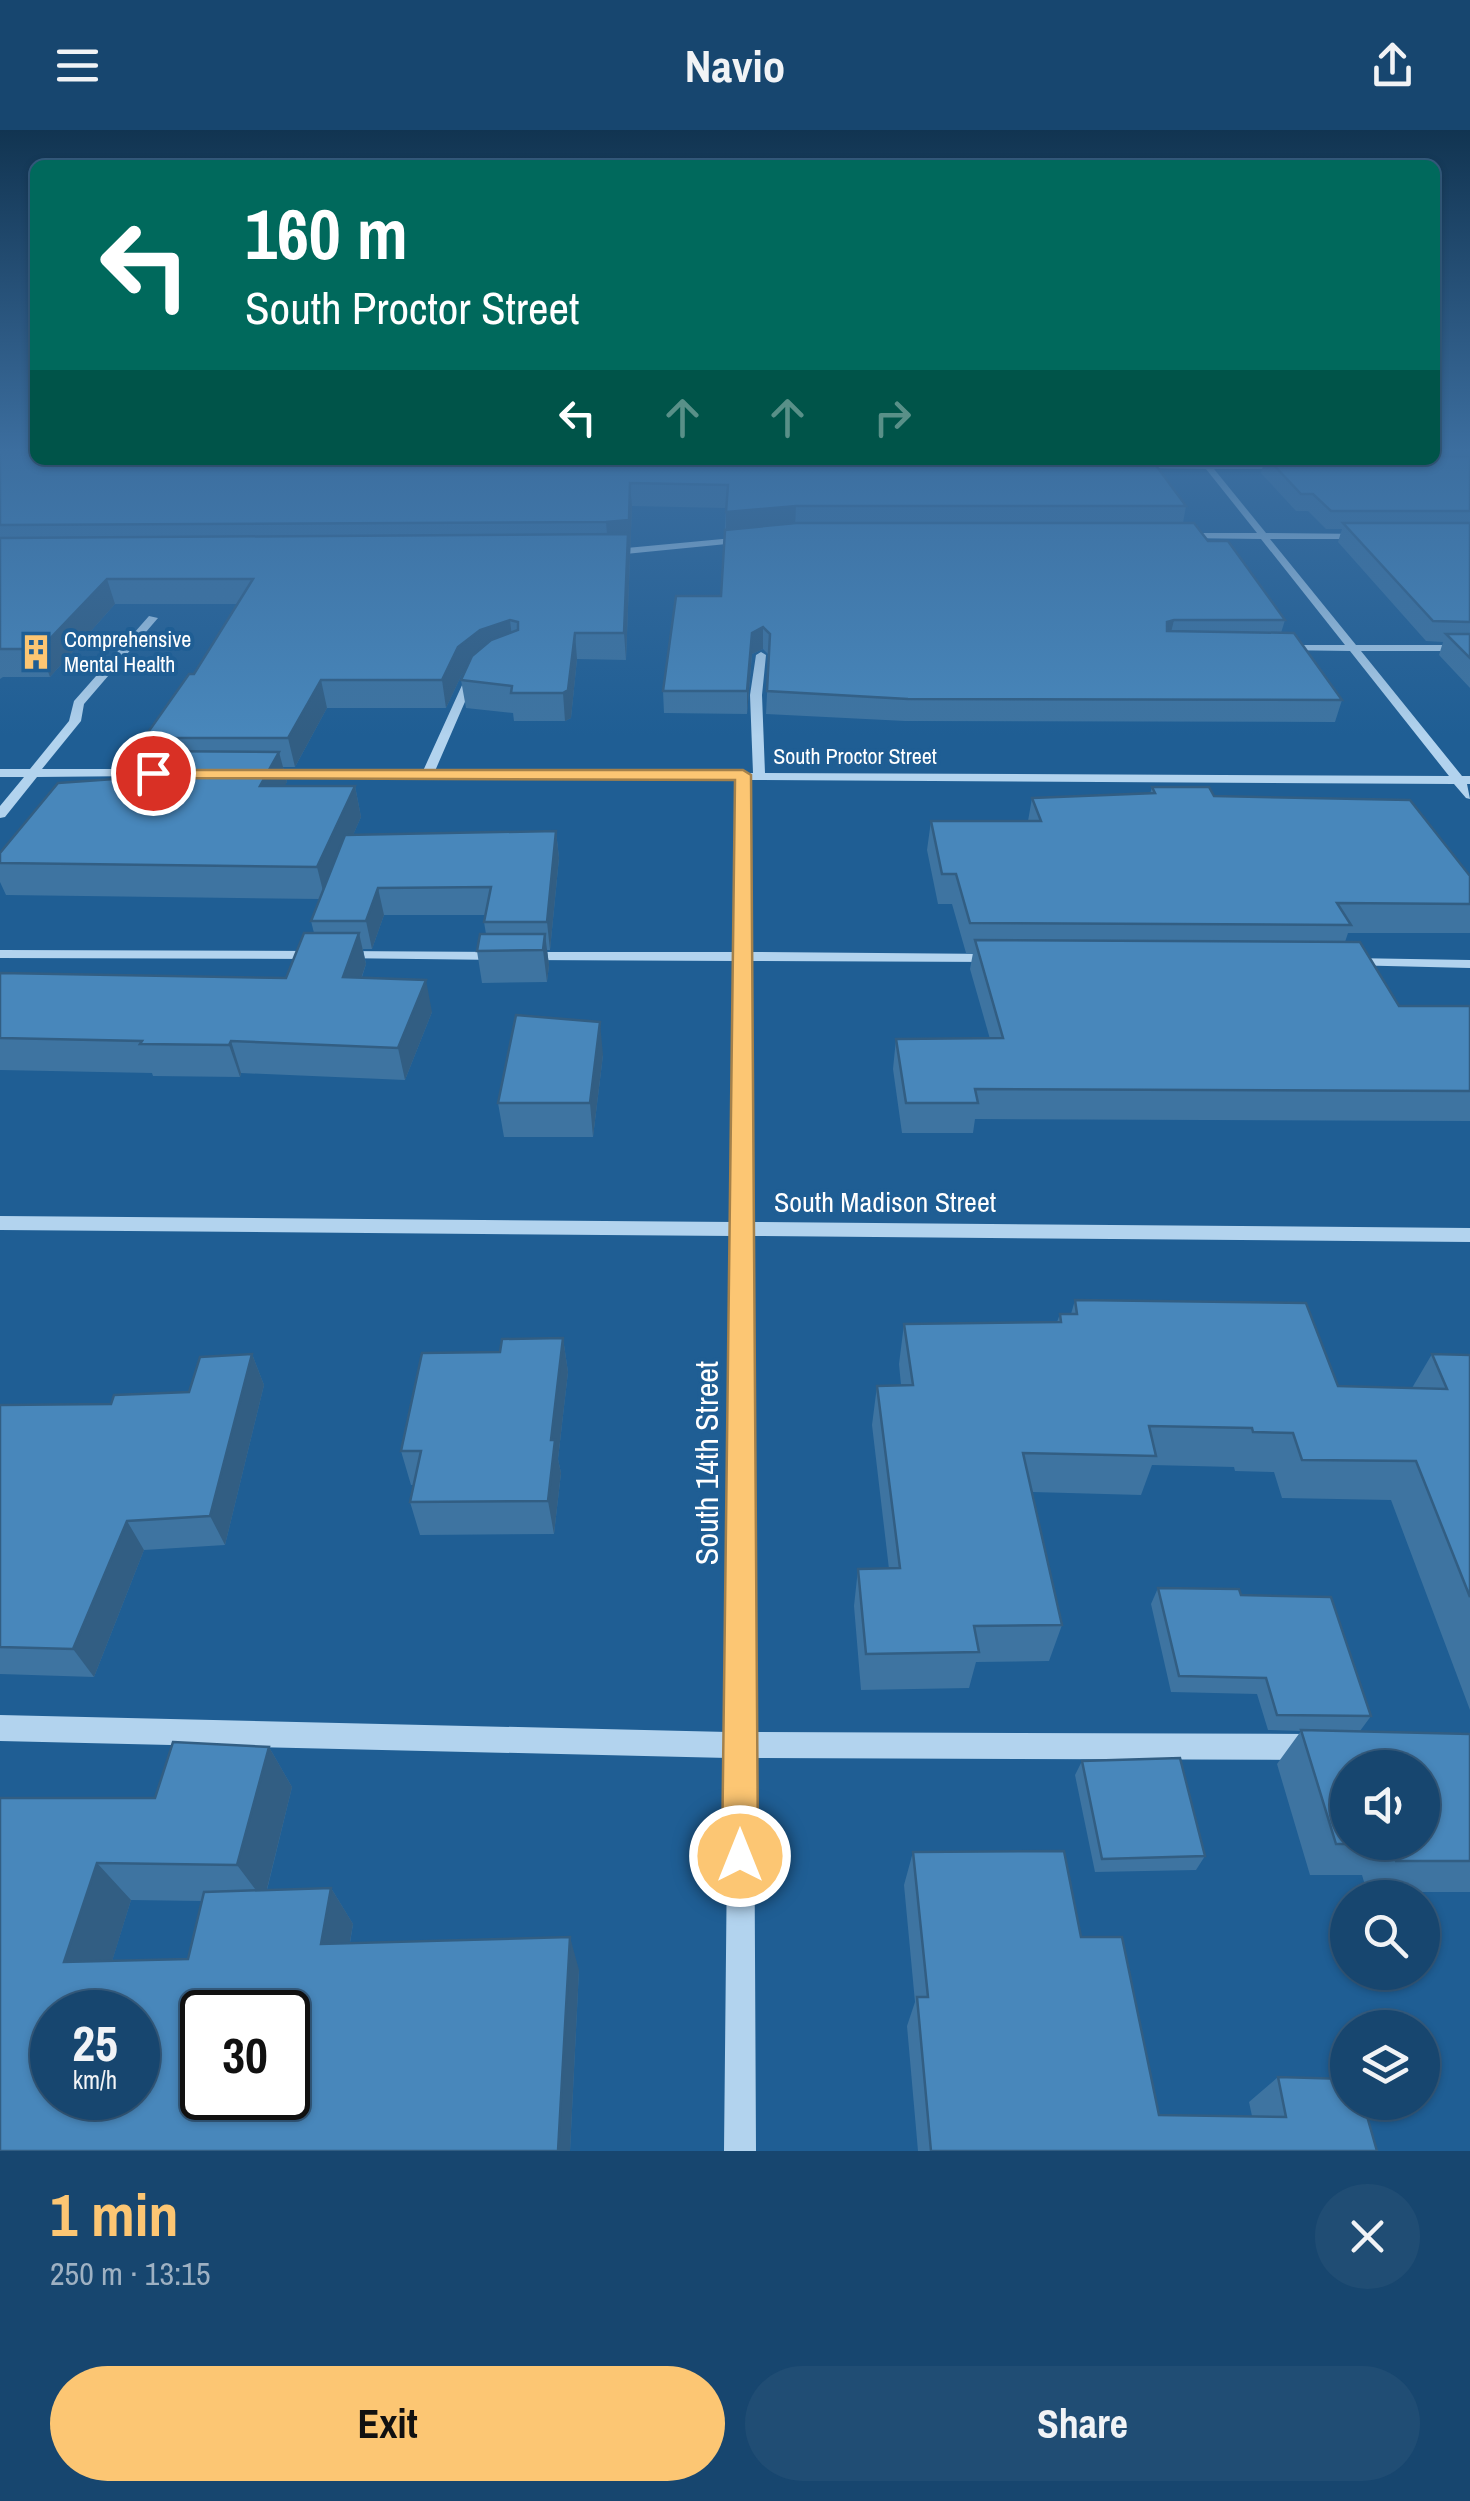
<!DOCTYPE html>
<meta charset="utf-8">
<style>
:root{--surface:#17466f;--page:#204d74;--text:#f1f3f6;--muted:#9eb1c3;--line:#365e82;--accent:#fcc673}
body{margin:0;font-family:"Archivo Narrow",sans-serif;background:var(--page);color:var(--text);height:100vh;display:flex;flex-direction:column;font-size:38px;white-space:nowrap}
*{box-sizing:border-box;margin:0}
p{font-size:32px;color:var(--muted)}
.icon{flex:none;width:55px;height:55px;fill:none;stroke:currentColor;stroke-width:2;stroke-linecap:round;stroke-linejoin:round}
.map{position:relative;height:2021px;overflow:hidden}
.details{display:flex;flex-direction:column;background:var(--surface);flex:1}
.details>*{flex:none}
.top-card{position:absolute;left:30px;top:30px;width:1410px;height:305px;border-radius:15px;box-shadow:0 2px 8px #0004,0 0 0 2px var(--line);background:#00695c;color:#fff;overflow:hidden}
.fabs{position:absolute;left:1330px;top:1620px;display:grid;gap:20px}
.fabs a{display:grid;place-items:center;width:110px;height:110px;border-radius:50%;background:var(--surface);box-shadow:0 2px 8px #0004,0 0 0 2px var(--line);font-size:50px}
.speed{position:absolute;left:30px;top:1860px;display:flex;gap:20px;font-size:50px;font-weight:700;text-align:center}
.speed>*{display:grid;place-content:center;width:130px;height:130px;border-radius:50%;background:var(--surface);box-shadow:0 2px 8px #0004,0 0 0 2px var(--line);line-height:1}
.speed small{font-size:25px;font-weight:400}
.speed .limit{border:5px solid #111;border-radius:15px;background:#fff;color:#111}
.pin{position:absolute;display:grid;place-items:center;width:85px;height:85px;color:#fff;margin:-42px;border:5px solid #fff;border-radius:50%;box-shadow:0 2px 10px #0007}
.me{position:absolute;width:110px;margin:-55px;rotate:0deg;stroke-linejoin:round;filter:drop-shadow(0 0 8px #0008)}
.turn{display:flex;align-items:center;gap:35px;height:210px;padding:0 50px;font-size:45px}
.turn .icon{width:130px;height:130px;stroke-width:2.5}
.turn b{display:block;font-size:70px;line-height:85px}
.lanes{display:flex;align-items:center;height:95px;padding:0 50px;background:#0003;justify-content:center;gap:50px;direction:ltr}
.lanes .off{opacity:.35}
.round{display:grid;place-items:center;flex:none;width:105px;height:105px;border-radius:52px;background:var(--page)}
.head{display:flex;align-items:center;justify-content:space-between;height:170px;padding:0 50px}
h1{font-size:60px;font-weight:700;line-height:75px;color:var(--accent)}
.primary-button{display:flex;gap:20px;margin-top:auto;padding:20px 50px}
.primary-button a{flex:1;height:115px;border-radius:60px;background:var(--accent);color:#111;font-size:40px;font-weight:700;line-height:115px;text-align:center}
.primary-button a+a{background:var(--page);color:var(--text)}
header{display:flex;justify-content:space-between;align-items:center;height:130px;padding:0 50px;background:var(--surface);font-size:45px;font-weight:700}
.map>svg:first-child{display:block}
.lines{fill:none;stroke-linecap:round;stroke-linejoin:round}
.minor{fill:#b2d3ee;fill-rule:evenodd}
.wall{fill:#3e74a1;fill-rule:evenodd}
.shaded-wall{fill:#325e83}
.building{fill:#4887bb;stroke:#325e83;stroke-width:2.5;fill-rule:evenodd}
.route{fill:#fcc673;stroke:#a4814b;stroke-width:2.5}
.labels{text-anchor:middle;stroke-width:8;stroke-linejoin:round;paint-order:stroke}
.far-poi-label{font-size:22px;fill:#fff;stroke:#1f5e94;text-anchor:start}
.far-street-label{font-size:22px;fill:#fff;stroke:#1f5e94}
.street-label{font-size:28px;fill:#fff;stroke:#1f5e94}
.near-street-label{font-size:32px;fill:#fff;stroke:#1f5e94}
</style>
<header><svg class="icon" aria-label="menu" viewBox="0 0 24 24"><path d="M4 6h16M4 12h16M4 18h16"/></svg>Navio<svg class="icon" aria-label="share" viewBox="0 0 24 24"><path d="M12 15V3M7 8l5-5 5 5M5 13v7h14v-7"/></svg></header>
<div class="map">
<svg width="1470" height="2021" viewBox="0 0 1470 2021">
<rect width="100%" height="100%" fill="#1f5e94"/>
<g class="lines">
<!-- minor -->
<path class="minor" d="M 1199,330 L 1207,330 L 1210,334 L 1287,335 L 1284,339 L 1214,339 L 1266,403 L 1367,404 L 1364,409 L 1270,409 L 1356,515 L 1470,515 L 1470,521 L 1361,521 L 1462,646 L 1470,646 L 1470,654 L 1467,654 L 1470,669 L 1466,668 L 1454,654 L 749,650 L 750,822 L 995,824 L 1002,828 L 995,832 L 750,831 L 751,1092 L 1470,1098 L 1470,1112 L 751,1106 L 754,1602 L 1309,1604 L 1318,1608 L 1322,1617 L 1318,1626 L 1309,1630 L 754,1628 L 756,2021 L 724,2021 L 728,1628 L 0,1611 L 0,1585 L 728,1602 L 733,1106 L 0,1100 L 0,1086 L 733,1092 L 735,831 L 526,830 L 519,826 L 526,822 L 735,822 L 737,650 L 260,648 L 254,644 L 260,640 L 423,641 L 468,542 L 477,544 L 435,641 L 753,643 L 750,565 L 756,525 L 761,522 L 766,525 L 762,565 L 765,643 L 1449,646 L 1350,521 L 1277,520 L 1277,516 L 1281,515 L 1345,515 L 1261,409 L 1182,408 L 1185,403 L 1257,403 L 1206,339 L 1135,338 L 1131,336 L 1135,334 L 1202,334 Z
M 744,407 L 747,412 L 605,426 L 600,423 L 605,420 Z
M 149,486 L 158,488 L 84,574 L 81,591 L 42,639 L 139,639 L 143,640 L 143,646 L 37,647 L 5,687 L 0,688 L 0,676 L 24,647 L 0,647 L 0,639 L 30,639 L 69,591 L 74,571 Z
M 0,820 L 315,821 L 322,825 L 315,829 L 0,828 Z
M 341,821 L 500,822 L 507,826 L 500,830 L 336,828 L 336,822 Z
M 1351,828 L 1470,830 L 1470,838 L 1346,835 L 1344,832 Z"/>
</g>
<!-- wall -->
<path class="wall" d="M 0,323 L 35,330 L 1154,330 L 1152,330 L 1186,376 L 1183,393 L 1208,411 L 1285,490 L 1281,503 L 1342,570 L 1335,592 L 905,591 L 766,584 L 769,525 L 763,519 L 752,524 L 747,584 L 664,583 L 663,561 L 721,466 L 726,378 L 632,376 L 626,530 L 577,529 L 571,588 L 565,591 L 514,591 L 513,583 L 466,578 L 461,550 L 466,541 L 462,544 L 446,578 L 327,578 L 295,637 L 283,637 L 287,652 L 284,656 L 355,656 L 361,687 L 353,705 L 556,701 L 559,728 L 550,820 L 547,820 L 549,835 L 547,852 L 482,853 L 477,821 L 486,804 L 484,792 L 485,785 L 384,785 L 372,819 L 363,819 L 366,834 L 362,847 L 432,882 L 405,950 L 241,943 L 240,947 L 153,946 L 152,943 L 0,940 L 0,843 L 286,848 L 314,803 L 311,791 L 320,769 L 6,765 L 0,752 L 0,723 L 114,649 L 149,621 L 144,608 L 194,544 L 237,474 L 115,474 L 50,547 L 3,547 L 0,549 Z
M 1435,323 L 1470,323 L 1470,558 L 1439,525 L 1443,512 L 1426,511 L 1338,412 L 1342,399 L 1326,399 L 1308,381 L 1296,381 L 1261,343 L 1264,331 L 1249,330 L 1435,330 Z
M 1152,657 L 1214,666 L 1470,774 L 1470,803 L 1348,803 L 1345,812 L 1399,876 L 1470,876 L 1470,991 L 975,989 L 973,1003 L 902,1003 L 893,939 L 896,909 L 990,909 L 970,839 L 973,823 L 966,823 L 952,774 L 938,774 L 927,720 L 931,691 L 1028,691 L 1032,668 L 1150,664 Z
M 603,925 L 593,1007 L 504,1007 L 498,973 Z
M 1075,1170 L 1338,1256 L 1412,1258 L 1432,1224 L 1470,1225 L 1470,1580 L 1391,1370 L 1282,1368 L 1274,1342 L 1235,1341 L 1234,1337 L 1152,1335 L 1141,1365 L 1032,1362 L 1062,1495 L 1049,1531 L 976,1532 L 969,1558 L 861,1560 L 854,1476 L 858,1439 L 889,1439 L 872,1295 L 877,1256 L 901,1255 L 899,1234 L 904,1194 L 1057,1192 L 1060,1184 L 1071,1184 Z
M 563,1208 L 568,1242 L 558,1329 L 561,1343 L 554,1404 L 420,1405 L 410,1372 L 414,1355 L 411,1355 L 401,1321 L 500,1222 Z
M 252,1224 L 264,1255 L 225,1415 L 144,1420 L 94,1547 L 0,1544 L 0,1275 L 111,1274 L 189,1262 Z
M 1158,1458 L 1241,1465 L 1371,1586 L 1360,1601 L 1470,1604 L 1470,1762 L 1367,1762 L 1362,1745 L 1310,1745 L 1277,1634 L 1301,1601 L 1268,1600 L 1257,1564 L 1171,1562 L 1151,1474 Z
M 269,1617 L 292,1657 L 267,1760 L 331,1758 L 353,1794 L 350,1813 L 579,1840 L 570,2021 L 0,2021 L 0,1668 L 155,1668 ZM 131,1770 L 202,1771 L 188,1829 L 112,1831 Z
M 1082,1631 L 1205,1726 L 1196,1740 L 1095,1742 L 1075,1645 Z
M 913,1722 L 1081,1807 L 1159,1985 L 1252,1986 L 1249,1972 L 1278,1947 L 1377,2021 L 918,2021 L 907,1896 L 915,1872 L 904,1755 Z"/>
<!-- shaded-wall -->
<path class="shaded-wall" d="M 630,353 L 632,376 L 626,530 L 624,503 L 608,416 L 606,392 Z
M 796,376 L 795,399 L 726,406 L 726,382 Z
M 107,449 L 115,474 L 50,547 L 40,519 Z
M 510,490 L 513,516 L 484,526 L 462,544 L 446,578 L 442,550 L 458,517 L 480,500 Z
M 1174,490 L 1169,511 L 1167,492 Z
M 763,497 L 763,519 L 752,524 L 747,584 L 747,561 L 752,503 Z
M 575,503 L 577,529 L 571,588 L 565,591 L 563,563 Z
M 321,550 L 327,578 L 295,637 L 288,608 Z
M 279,622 L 287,652 L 268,686 L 260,656 Z
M 355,656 L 361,687 L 325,769 L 317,737 Z
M 556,701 L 559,728 L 550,820 L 547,792 Z
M 378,758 L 384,785 L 372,819 L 366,791 Z
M 359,803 L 366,834 L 351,878 L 343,847 Z
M 545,804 L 549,835 L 547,852 L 543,820 Z
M 426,850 L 432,882 L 405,950 L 398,918 Z
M 600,892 L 603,925 L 593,1007 L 590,973 Z
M 231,911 L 241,943 L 240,947 L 229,915 Z
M 563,1208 L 568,1242 L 558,1329 L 561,1343 L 554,1404 L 548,1371 L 551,1310 Z
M 252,1224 L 264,1255 L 225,1415 L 210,1386 Z
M 127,1391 L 144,1420 L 94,1547 L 73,1519 Z
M 269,1617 L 292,1657 L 264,1771 L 237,1735 Z
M 97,1733 L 131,1770 L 102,1864 L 64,1832 Z
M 331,1758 L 353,1794 L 344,1847 L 321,1814 Z
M 570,1807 L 579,1840 L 570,2021 L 558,2021 Z"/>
<!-- building -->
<path class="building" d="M 0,323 L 35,323 L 35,330 L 1152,330 L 1186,376 L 796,376 L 726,382 L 728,355 L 630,353 L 629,390 L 606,392 L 0,395 Z
M 1435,326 L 1470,326 L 1470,381 L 1331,381 L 1313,364 L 1301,364 L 1269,330 L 1435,330 Z
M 796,393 L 1194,393 L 1208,411 L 1228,411 L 1285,490 L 1174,490 L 1167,492 L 1167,501 L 1294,503 L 1342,570 L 908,569 L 767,561 L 770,504 L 763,497 L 752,503 L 747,561 L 663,561 L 676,466 L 721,466 L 725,400 Z
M 1343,393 L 1470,393 L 1470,492 L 1433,491 Z
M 628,404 L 624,503 L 575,503 L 568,560 L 563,563 L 511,563 L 512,556 L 461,550 L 472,526 L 491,510 L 518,500 L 518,492 L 510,490 L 480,500 L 458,517 L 442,550 L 321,550 L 288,608 L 144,608 L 189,544 L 194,544 L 253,449 L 107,449 L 40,519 L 0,519 L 0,408 Z
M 1446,504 L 1470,504 L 1470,528 Z
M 134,621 L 279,622 L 260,656 L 355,656 L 317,737 L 0,733 L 0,723 L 58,653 L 114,649 Z
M 1152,657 L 1209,657 L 1214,666 L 1410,670 L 1470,746 L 1470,774 L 1337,773 L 1351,795 L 970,793 L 956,744 L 942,744 L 931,691 L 1041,691 L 1032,668 L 1155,663 Z
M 556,701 L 547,792 L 484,792 L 491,757 L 378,758 L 366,791 L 311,791 L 345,705 Z
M 304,803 L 359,803 L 343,847 L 426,850 L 398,918 L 231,911 L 229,915 L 140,914 L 142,911 L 0,908 L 0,843 L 286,848 Z
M 480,804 L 545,804 L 543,820 L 477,821 Z
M 975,810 L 1360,812 L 1399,876 L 1470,876 L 1470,961 L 975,959 L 978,973 L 906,973 L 896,909 L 1003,908 Z
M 516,885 L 600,892 L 590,973 L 498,973 Z
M 1075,1170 L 1306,1173 L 1338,1256 L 1447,1259 L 1432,1224 L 1470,1225 L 1470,1467 L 1416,1331 L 1302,1330 L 1293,1303 L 1253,1302 L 1252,1298 L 1149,1296 L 1156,1326 L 1023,1323 L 1062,1495 L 974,1496 L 979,1522 L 866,1524 L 858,1439 L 900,1438 L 877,1256 L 913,1255 L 904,1194 L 1061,1192 L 1060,1184 L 1077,1184 Z
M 563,1208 L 551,1310 L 555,1310 L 548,1371 L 410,1372 L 421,1321 L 401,1321 L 422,1223 L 500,1222 L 502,1209 Z
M 252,1224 L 210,1386 L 127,1391 L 73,1519 L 0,1517 L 0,1275 L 111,1274 L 114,1265 L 189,1262 L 200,1227 Z
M 1158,1458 L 1239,1459 L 1241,1465 L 1331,1467 L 1371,1586 L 1277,1585 L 1266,1548 L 1179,1546 Z
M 1301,1600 L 1470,1604 L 1470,1731 L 1396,1731 L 1391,1714 L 1336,1714 ZM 1348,1638 L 1422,1638 L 1422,1712 L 1348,1712 Z
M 173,1612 L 269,1617 L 237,1735 L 97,1733 L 64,1832 L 188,1829 L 204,1762 L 331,1758 L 321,1814 L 570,1807 L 558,2021 L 0,2021 L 0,1668 L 155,1668 ZM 52,1882 L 138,1882 L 138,1968 L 52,1968 ZM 202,1882 L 288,1882 L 288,1968 L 202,1968 Z
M 1180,1628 L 1205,1726 L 1102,1729 L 1082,1631 Z
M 1064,1721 L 1081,1807 L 1122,1807 L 1159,1985 L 1286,1987 L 1278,1947 L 1348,1949 L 1348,1972 L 1363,1972 L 1377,2021 L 931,2021 L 917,1867 L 928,1867 L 913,1722 Z"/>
<!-- sky -->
<linearGradient id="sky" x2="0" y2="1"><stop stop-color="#113451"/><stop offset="0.53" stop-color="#3c6e9f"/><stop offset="1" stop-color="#3c6e9f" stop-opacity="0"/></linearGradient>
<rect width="1470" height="606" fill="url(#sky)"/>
<!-- route -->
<path class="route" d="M 147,640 L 743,640 L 751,645 L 758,1726 L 752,1738 L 740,1744 L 727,1738 L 722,1726 L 735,650 L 153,648 L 145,643 Z"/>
<!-- icons -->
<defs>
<symbol id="building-bare" viewBox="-9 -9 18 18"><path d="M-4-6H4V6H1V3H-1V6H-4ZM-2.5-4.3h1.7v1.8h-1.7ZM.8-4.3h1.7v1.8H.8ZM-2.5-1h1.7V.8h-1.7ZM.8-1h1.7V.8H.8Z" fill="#fcc673" stroke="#1f5e94" stroke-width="2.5" paint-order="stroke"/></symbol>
</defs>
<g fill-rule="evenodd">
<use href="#building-bare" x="11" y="497" width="50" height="50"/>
</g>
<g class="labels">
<!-- far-poi labels -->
<g class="far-poi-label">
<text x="64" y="517">Comprehensive<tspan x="64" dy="25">Mental Health</tspan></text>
</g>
<!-- far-street labels -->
<g class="far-street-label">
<text x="855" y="634">South Proctor Street</text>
</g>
<!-- street labels -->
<g class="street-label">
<text x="885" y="1082">South Madison Street</text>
</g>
<!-- near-street labels -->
<g class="near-street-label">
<text transform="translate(707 1333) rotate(-90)" y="11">South 14th Street</text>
</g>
</g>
</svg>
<div class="fabs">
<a><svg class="icon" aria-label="sound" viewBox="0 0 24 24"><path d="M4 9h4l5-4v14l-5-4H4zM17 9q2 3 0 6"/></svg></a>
<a><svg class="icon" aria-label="search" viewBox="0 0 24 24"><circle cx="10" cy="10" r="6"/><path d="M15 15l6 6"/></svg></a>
<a><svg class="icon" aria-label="layers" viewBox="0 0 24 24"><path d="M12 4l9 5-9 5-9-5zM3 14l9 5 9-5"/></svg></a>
</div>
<div class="speed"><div>25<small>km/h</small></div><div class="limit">30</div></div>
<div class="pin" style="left:153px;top:643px;background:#d93025"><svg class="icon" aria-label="arrive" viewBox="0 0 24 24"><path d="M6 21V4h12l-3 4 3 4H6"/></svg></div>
<svg class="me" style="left:740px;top:1726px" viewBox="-20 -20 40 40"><circle r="17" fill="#fcc673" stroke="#fff" stroke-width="3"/><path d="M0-11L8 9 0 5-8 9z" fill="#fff"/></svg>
<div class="top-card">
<div class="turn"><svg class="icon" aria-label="left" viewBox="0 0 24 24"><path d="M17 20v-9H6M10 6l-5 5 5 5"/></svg><div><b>160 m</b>South Proctor Street</div></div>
<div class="lanes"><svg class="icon" aria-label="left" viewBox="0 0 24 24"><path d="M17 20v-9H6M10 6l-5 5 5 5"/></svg><svg class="icon off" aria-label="ahead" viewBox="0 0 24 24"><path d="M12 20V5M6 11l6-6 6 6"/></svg><svg class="icon off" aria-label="ahead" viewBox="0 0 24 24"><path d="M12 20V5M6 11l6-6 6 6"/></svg><svg class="icon off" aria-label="right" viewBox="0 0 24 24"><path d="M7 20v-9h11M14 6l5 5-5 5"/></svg></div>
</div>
</div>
<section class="details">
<div class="head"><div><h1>1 min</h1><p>250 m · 13:15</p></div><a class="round"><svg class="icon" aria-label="close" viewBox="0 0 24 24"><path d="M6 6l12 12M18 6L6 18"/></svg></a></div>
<div class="primary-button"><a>Exit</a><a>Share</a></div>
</section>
